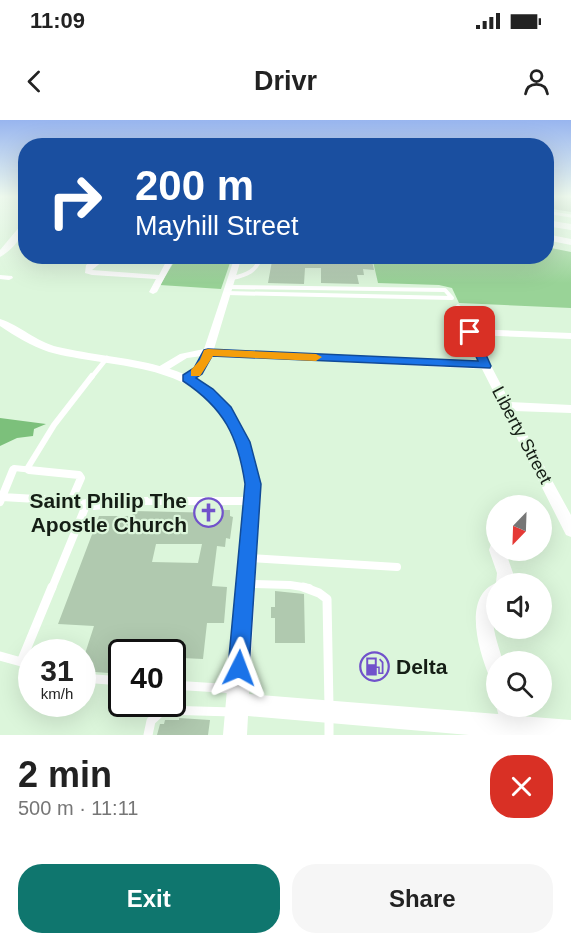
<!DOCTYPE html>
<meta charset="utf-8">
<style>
:root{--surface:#fff;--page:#f6f6f6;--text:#222;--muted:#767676;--accent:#0f766e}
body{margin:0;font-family:Arial,sans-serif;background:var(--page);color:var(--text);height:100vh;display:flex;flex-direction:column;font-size:22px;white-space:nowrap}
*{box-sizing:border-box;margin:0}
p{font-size:20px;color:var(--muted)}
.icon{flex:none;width:33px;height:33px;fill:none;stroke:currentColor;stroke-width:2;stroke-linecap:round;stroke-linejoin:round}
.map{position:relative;height:615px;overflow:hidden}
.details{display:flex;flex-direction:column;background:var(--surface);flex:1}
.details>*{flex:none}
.banner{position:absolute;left:18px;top:18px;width:536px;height:126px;border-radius:24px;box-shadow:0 6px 24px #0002;background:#1a4fa0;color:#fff;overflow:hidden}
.needle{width:39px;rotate:203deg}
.controls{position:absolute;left:486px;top:375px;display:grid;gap:12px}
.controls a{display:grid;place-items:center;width:66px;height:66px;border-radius:50%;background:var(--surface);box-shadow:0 6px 24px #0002;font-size:30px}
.speed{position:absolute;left:18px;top:519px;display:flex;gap:12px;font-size:30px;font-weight:700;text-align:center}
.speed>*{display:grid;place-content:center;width:78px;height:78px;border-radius:50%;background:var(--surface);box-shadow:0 6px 24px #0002;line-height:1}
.speed small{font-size:15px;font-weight:400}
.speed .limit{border:3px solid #111;border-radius:9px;background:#fff;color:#111}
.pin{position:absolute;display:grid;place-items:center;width:51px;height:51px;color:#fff;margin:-26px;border-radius:12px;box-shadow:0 3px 9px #0006}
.me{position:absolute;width:66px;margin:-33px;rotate:3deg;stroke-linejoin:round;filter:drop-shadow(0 0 4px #0008)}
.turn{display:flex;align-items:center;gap:21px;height:126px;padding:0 18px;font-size:27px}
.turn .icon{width:78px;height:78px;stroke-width:2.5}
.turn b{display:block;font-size:42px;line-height:51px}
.round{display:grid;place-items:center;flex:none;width:63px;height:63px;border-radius:24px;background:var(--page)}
.summary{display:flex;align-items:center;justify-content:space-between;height:102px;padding:0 18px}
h1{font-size:36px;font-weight:700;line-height:45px}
.primary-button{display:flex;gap:12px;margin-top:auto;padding:12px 18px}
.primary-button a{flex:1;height:69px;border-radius:24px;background:var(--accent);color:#fff;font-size:24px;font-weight:700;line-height:69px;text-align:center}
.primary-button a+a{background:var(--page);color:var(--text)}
.status{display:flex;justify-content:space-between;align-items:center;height:42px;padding:0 30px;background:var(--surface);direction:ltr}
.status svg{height:16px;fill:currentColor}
header{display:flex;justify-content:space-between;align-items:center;height:78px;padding:0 18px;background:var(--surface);font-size:27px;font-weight:700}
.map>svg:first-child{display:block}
.green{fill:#99d397}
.forest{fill:#7cc07b}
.building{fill:#b0c9af;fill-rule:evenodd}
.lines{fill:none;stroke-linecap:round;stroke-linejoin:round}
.service-far5{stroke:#fff;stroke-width:3}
.service-far4{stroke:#fff;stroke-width:4}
.service-far3{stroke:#fff;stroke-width:4.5}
.service-far2{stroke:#fff;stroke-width:6}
.service-far1{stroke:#fff;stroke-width:8}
.service{stroke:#fff;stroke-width:9}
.minor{fill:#fff;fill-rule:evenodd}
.tertiary{fill:#fff;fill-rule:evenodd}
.motorway{fill:#fff;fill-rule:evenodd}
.route{fill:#1a73e8;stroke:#114b97;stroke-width:1.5}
.slow{fill:#f59e0b}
.labels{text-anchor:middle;stroke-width:4.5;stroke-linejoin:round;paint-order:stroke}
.street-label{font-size:18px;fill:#151e15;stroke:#dcf6db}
.near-poi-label{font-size:21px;font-weight:bold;fill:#151e15;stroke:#dcf6db;text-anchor:end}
</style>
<div class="status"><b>11:09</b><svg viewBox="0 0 49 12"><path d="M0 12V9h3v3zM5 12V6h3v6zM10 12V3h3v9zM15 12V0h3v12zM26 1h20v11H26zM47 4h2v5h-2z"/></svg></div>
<header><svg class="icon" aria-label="back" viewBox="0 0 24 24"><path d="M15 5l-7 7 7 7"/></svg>Drivr<svg class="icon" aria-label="person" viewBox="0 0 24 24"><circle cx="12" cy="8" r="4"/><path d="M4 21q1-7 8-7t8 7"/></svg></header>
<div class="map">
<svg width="571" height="615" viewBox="0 0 571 615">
<rect width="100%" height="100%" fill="#dcf6db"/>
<!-- green -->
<path class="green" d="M 546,127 L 571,132 L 571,188 L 459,183 L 452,168 L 439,165 L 378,163 L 372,137 L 546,136 Z
M 177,137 L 232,137 L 221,169 L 160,165 Z"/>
<!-- forest -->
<path class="forest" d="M 0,298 L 46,304 L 34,309 L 33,316 L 17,318 L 0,326 Z"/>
<!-- building -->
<path class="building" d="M 546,77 L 571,77 L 571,92 L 546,88 Z
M 277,136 L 330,139 L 330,136 L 371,136 L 374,150 L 363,149 L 364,155 L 357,155 L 359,164 L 321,163 L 321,148 L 305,148 L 304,164 L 268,163 L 272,141 L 277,141 Z
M 221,390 L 230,390 L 230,396 L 233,397 L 230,419 L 226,418 L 225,427 L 217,426 L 212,466 L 227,467 L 224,503 L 207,503 L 203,539 L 182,538 L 184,532 L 130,531 L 122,532 L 122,554 L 82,551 L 82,543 L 94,506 L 58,504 L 99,396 L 132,396 L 134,391 L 221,393 ZM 156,424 L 202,424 L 198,443 L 152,442 Z
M 275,471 L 304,474 L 305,523 L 275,523 L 275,498 L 271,498 L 271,487 L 275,487 Z
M 179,598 L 210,600 L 208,615 L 157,615 L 160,604 L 164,604 L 165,600 L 179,600 Z"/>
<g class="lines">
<!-- service-far5 -->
<path class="service-far5" d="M 546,92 L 571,96"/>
<!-- service-far4 -->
<path class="service-far4" d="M 232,158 C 247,155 257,151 261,136
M 227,173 L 452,178 L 445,170 L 229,167"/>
<!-- service-far3 -->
<path class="service-far3" d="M 91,258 L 107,238"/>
<!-- service-far2 -->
<path class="service-far2" d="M 27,349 L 54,305 L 92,256
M 13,351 L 14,348 L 43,351"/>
<!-- service-far1 -->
<path class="service-far1" d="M 29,350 L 79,355 L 81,358 L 71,381 L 94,386 L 143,381 L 251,381
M 2,377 L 71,381
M 0,382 L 13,350
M 250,438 L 397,447
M 249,464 L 290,465 L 309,468
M 52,468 L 87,383"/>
<!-- service -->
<path class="service" d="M 303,467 L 319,473 L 327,479 L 329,587
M 0,536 L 32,545
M 21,542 L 52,467
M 82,558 L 122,561
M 172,565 L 235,569
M 329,597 L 329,615
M 148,615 L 151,601 L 163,590 L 233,592"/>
<!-- minor -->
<path class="minor" d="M 100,136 L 109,136 L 92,150 L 159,155 L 169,136 L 176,136 L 157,172 L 153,174 L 149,172 L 156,159 L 92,155 L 85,153 L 86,145 Z
M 235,136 L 242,136 L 214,229 L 478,242 L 454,187 L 458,184 L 462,187 L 473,209 L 571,213 L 571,219 L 475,215 L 510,282 L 571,285 L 571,293 L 514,291 L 571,395 L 571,417 L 566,415 L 482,249 L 212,235 C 208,247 198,263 184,261 L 183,258 L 194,249 L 202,236 L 187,238 L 166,251 L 158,251 L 157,249 L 158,247 L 180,234 L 204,229 Z
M 0,155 L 12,156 L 13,158 L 9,160 L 0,159 Z
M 496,422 L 496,430 L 505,430 L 513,453 L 512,464 L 496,464 C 496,476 493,486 493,498 C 493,513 499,527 503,542 L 496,542 L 496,559 L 489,556 C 479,531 462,477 496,463 L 497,453 L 489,430 L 491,424 Z
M 496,585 L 496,586 L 516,586 L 521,607 L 518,614 L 504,614 L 496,586 Z"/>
<!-- tertiary -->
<path class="tertiary" d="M 26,99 C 26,114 13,130 0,137 L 0,130 Z
M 0,199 C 20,205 36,222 58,227 C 121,242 205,237 240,303 C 251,322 255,343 261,364 L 249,574 L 571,600 L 571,615 L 469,615 L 248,596 L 247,615 L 223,615 L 245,364 C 241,345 238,325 229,307 C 195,240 110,249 49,232 C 31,226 15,216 0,206 Z"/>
<!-- motorway -->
<path class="motorway" d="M 546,100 L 571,104 L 571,110 L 546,106 Z
M 546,114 L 571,119 L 571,125 L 546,120 Z"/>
</g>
<!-- sky -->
<linearGradient id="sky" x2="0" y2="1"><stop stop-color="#98b5ef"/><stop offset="0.47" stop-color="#effbef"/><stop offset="1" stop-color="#effbef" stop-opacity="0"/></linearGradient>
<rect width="571" height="163" fill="url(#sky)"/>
<!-- route -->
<path class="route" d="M 470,209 L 476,212 L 491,246 L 490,248 L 212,236 L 202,254 L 196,258 L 213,269 L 231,287 L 250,322 L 261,364 L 249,548 L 246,556 L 239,559 L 231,556 L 228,548 L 245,364 C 238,316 224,288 183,261 L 183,255 L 194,248 L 204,230 L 208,229 L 478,241 L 465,212 Z"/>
<!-- slow -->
<path class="slow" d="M 208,229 L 316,234 L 322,237 L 316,241 L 213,236 L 200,256 L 191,256 L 191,250 L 200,240 L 204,230 Z"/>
<!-- icons -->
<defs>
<symbol id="church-ring" viewBox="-11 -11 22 22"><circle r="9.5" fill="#dcf6db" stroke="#7152cb" stroke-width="1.5"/><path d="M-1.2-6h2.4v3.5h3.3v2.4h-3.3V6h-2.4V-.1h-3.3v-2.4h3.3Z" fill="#7152cb"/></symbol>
<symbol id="fuel-ring" viewBox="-11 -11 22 22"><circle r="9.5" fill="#dcf6db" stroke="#7152cb" stroke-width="1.5"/><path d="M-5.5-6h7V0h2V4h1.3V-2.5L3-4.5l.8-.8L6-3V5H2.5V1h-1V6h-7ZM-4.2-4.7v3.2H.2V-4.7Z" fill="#7152cb"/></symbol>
</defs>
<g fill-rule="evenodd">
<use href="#church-ring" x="192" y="376" width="33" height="33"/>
<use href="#fuel-ring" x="358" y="530" width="33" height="33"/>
</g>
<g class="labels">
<!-- street labels -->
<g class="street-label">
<text transform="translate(522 315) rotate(62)" y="6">Liberty Street</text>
</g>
<!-- near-poi labels -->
<g class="near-poi-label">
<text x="187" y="388">Saint Philip The<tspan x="187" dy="24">Apostle Church</tspan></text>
<text x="396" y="554" text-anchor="start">Delta</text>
</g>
</g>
</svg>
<div class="controls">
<a><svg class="needle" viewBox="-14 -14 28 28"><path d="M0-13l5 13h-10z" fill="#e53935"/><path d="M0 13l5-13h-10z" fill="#767676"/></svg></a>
<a><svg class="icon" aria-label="sound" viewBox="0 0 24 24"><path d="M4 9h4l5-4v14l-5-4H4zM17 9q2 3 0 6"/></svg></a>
<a><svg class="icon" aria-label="search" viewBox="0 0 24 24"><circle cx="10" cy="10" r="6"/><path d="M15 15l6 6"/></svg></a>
</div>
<div class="speed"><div>31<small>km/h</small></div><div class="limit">40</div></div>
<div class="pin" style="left:470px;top:212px;background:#d93025"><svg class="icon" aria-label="arrive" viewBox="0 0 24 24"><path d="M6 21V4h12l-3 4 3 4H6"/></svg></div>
<svg class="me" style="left:239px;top:548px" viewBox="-20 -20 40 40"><path d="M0-17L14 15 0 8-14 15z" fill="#1a73e8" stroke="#fff" stroke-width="4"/></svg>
<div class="banner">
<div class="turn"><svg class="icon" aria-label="right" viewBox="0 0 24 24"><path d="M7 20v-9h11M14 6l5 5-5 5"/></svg><div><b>200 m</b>Mayhill Street</div></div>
</div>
</div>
<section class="details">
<div class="summary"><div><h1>2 min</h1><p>500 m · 11:11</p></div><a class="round" style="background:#d93025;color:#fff"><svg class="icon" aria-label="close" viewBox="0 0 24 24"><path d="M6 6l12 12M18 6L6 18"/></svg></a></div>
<div class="primary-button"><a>Exit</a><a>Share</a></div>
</section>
